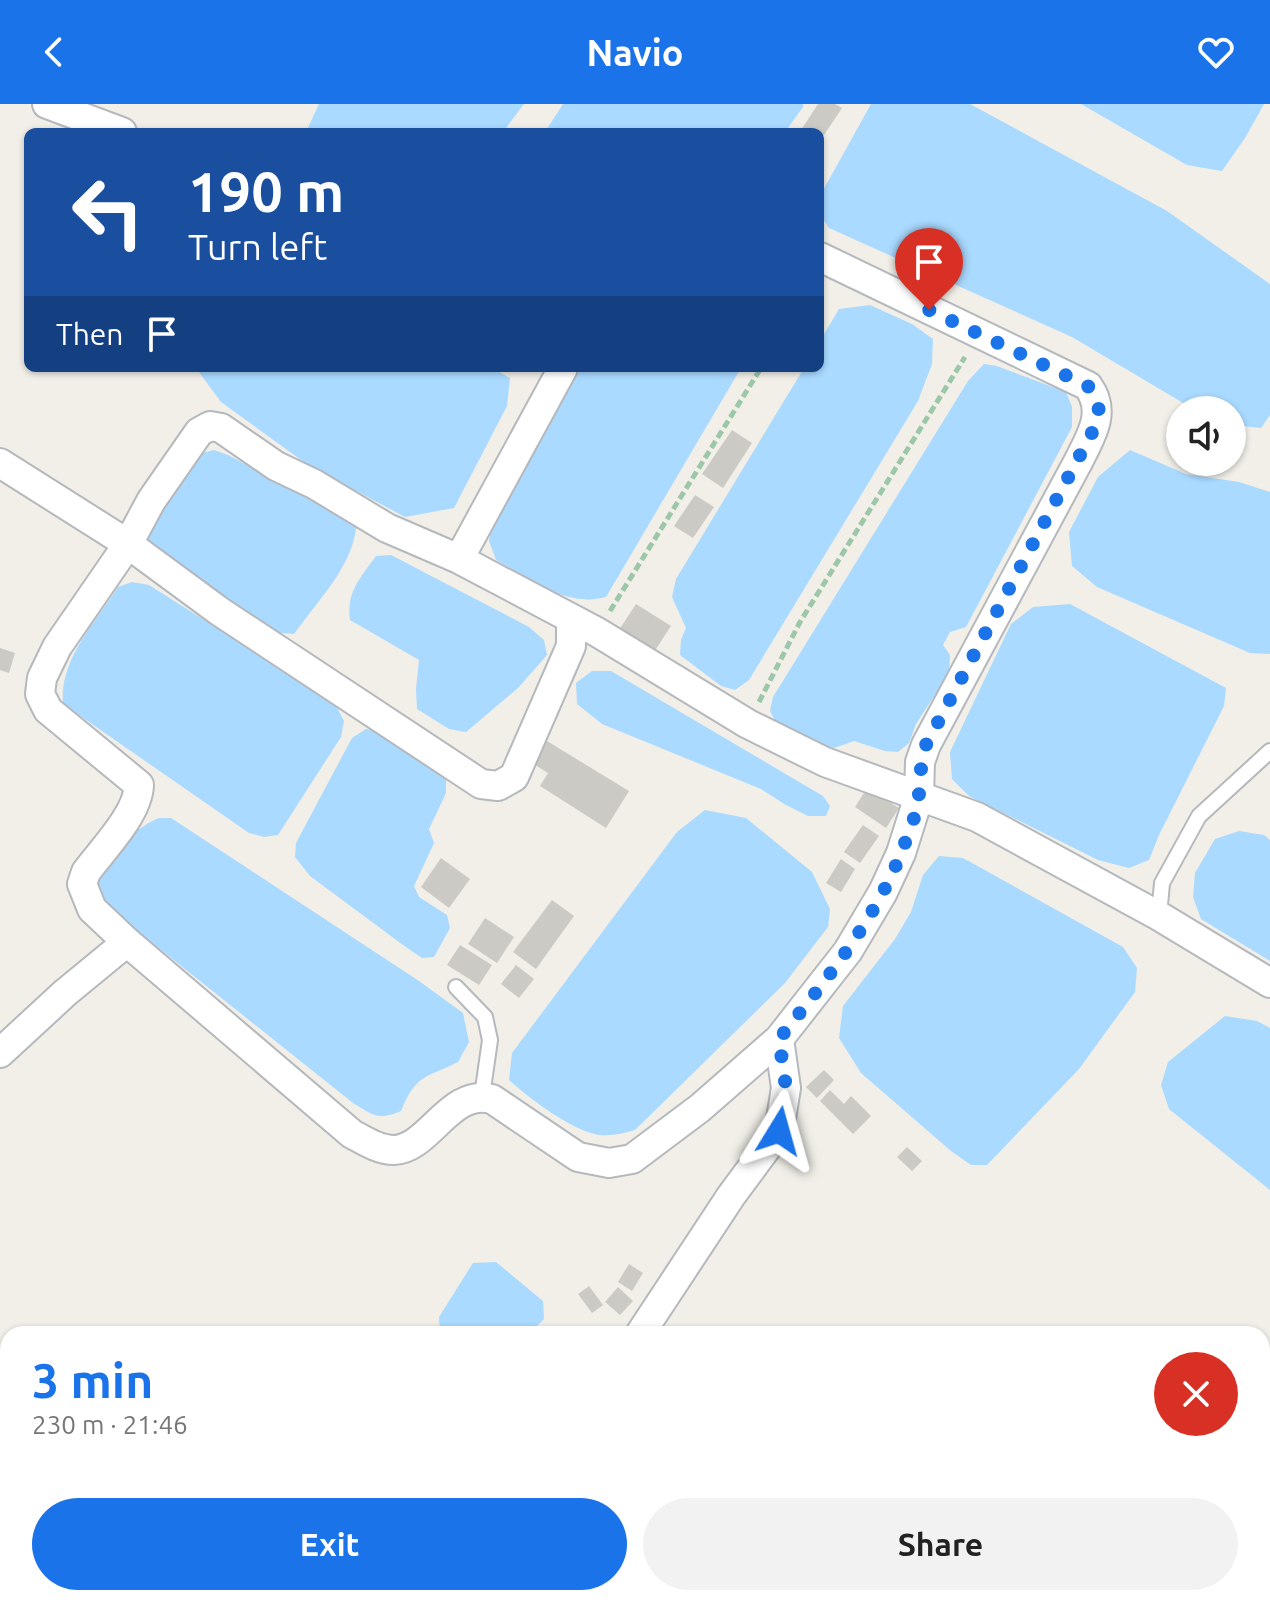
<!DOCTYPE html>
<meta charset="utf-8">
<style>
:root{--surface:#fff;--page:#f2f2f2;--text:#222;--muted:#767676;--accent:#1a73e8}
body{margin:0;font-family:Ubuntu,sans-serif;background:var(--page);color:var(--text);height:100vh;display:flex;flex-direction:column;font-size:30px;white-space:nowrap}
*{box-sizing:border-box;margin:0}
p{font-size:26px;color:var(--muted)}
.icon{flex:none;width:44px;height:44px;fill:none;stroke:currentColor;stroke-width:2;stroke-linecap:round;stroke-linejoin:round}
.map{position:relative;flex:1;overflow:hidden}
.side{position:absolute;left:0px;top:1222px;width:1270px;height:280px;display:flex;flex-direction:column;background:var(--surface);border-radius:24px 24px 0 0;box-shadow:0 2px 6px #0004}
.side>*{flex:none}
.top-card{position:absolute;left:24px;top:24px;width:800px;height:244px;border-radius:12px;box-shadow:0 2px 6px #0004;background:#1a4fa0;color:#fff;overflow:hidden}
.tools{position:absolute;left:1166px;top:292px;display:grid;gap:16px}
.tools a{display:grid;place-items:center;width:80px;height:80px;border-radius:50%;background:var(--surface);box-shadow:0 2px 6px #0004;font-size:40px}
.pin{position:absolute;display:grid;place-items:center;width:68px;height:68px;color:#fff;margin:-82px -34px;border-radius:50% 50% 50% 0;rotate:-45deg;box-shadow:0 0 8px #0007}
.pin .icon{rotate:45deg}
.me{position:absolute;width:88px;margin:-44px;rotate:8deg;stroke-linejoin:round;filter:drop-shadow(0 0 6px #0008)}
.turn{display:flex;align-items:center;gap:28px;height:168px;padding:0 32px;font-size:36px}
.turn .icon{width:104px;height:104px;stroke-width:2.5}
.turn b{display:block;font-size:56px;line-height:68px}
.then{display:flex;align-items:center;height:76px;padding:0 32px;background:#0003;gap:16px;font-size:30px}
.round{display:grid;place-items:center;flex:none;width:84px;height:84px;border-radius:42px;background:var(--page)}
.head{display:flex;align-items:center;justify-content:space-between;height:136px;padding:0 32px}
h1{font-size:48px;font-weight:700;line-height:60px;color:var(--accent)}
.action{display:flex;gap:16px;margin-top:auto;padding:16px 32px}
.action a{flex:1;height:92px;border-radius:48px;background:var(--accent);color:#fff;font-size:32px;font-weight:700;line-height:92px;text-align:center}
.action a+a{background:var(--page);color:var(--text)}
header{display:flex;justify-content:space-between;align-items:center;height:104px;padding:0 32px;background:var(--accent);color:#fff;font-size:36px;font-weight:700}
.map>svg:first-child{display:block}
.water{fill:#aadaff}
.building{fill:#cccac5}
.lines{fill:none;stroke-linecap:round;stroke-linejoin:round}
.lane-casing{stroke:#b5b8bc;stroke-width:18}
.street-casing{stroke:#b5b8bc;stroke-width:32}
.path{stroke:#9cc7a9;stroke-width:5;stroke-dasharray:8 4;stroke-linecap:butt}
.lane{stroke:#fff;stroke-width:14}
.street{stroke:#fff;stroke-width:28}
.route{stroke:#1a73e8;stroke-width:14;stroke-dasharray:0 25.2}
</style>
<header><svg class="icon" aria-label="back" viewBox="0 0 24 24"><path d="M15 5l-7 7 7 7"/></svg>Navio<svg class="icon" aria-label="heart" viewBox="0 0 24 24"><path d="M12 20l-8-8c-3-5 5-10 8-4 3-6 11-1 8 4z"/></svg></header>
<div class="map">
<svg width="1270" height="1502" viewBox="0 0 1270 1502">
<rect width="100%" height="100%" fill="#f1efe8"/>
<!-- water -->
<path class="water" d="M 319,0 L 524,0 L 503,28 L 306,28 Z
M 563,0 L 803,0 L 803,3 L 785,28 L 545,28 Z
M 871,0 L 970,0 L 1167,107 L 1270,180 L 1270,311 L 1261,324 L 1232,321 L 1232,306 L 1195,306 L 1072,233 L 829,124 L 820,110 L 821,90 Z
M 1081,0 L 1264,0 L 1245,34 L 1222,67 L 1187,61 Z
M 870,201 L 912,220 L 933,235 L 932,260 L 918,297 L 749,576 L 735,586 L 721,582 L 680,551 L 681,536 L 686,524 L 672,493 L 676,475 L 804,264 L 820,264 L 820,237 L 839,205 Z
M 984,260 L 997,262 L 1066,288 L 1072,303 L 1072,323 L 966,523 L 950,528 L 943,541 L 950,551 L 949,569 L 916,620 L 909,639 L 898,648 L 885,647 L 854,637 L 834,644 L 780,627 L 770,607 L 773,593 L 968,277 Z
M 196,264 L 492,264 L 510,274 L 507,302 L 454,404 L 405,413 L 308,361 L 221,298 Z
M 581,264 L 741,264 L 606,493 C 565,504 531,475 496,456 L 489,437 L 493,412 Z
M 214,346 L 228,351 L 347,413 L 356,424 C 352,463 316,499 294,530 L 269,528 L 153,448 L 148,437 L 150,423 L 202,349 Z
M 1130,346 L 1186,370 L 1239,378 L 1270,388 L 1270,550 L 1250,549 L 1097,483 L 1072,462 L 1069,428 L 1098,373 Z
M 391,451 L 529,523 L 544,536 L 547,551 L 518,584 L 466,628 L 449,625 L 417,605 L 416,585 L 419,556 L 350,516 C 346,488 361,473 376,452 Z
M 132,478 L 149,481 L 334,598 L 344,617 L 341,633 L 278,731 L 264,733 L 249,729 L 63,600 C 59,556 95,519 118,483 Z
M 1070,500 L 1226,584 L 1224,602 L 1159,731 L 1149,756 L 1129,764 L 1098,756 L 969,692 L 952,675 L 950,648 L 1011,520 L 1033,503 Z
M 592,567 L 611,567 L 823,692 L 830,702 L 826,712 L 808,712 L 786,701 L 761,685 L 602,620 L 577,600 L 576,579 Z
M 366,625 L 383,627 L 446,673 L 446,689 L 429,725 L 434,739 L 414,782 L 419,793 L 447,811 L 450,824 L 434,853 L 422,854 L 403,841 L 310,772 L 295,753 L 296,739 L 352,634 Z
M 705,706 L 746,714 L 812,768 L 830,805 L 828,823 L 785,879 L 635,1026 C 621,1030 605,1034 591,1029 C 565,1021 529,994 509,976 L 512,949 L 677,728 Z
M 159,714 L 171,714 L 419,877 L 463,909 L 469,938 L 458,958 C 426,974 416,970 401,1007 C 378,1017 373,1011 353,999 L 111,806 L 99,792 C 99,786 98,777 99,772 C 105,749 139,722 159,714 Z
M 1239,727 L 1264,731 L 1270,736 L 1270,857 L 1201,815 L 1193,793 L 1195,769 L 1215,735 Z
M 939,752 L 963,754 L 1123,843 L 1137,864 L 1135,888 L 1079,965 L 987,1061 L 971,1061 L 951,1047 L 861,969 L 839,934 L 843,902 L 895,835 L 911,808 L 923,771 Z
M 1225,912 L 1257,917 L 1270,924 L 1270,1086 L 1169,1005 L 1161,981 L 1168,958 Z
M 496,1158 L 543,1197 L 544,1215 L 529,1230 L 440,1230 L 439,1213 L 473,1159 Z
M 643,1494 L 748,1494 L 743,1502 L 658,1502 Z"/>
<!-- building -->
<path class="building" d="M 818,0 L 835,0 L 842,4 L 820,37 L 820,28 L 801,26 Z
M 732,326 L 752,339 L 723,384 L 702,370 Z
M 695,391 L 714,403 L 693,434 L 674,422 Z
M 636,500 L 671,522 L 654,548 L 619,526 Z
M 0,544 L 15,549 L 9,569 L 0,566 Z
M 547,637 L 629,687 L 606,724 L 540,682 L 548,669 L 532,659 Z
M 867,684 L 899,704 L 886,724 L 855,703 Z
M 863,721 L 879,732 L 860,759 L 844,748 Z
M 441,754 L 470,775 L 449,804 L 421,783 Z
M 841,755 L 855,765 L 841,788 L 826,779 Z
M 552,796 L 574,812 L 536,865 L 513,848 Z
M 485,814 L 514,833 L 497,859 L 468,840 Z
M 460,841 L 492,861 L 479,881 L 447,861 Z
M 516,861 L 534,875 L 519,894 L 501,880 Z
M 824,966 L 834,976 L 817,994 L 806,983 Z
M 830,986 L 844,1000 L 851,992 L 871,1012 L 853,1030 L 820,997 Z
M 907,1043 L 922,1057 L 912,1067 L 897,1053 Z
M 629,1160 L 643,1169 L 632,1187 L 618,1178 Z
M 589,1182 L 603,1201 L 592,1209 L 578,1190 Z
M 618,1183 L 633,1197 L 620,1211 L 605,1198 Z
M 1270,1260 L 1270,1294 L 1262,1288 L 1262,1272 Z"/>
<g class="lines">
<defs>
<path id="lane" d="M 1159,812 L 1162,779 L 1199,712 L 1270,647
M 456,883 L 485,913 L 490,936 L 482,992"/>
<path id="street" d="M 47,0 L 122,28
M 820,153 L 1088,282 C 1107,308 1091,332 1078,358 L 926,641 L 920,658 L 919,692 L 901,749 L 883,788 L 848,847 L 779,935 L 700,1004 L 632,1055 L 609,1059 L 578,1053 L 492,995 C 450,984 429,1045 394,1046 C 379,1046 365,1037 352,1030 L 127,838 L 92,805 L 82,780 L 86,768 C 103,745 138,710 139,681 L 48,606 L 40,590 L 42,574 L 57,543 L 128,440 L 151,397 L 199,328 L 210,322 L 221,324 L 276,362 L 314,380 L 387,424 L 459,455 L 597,528 L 748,620 L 825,658 L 977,713 L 1159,812 L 1270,879
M 0,359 L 128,440 L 219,507 L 481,680 L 498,682 L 514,673 L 571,542 L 571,516
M 459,455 L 563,264
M 0,949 L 65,889 L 127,838
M 640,1230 L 731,1092 L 779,1027 L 786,984 L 779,935"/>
</defs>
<!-- lane casing -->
<use href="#lane" class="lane-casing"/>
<!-- street casing -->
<use href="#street" class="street-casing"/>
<!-- path -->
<path class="path" d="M 610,507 L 761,264
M 759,598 L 800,518 L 965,253"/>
<!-- lane -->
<use href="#lane" class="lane"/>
<!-- street -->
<use href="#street" class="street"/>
</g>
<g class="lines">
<!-- route -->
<path class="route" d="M 779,1027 L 786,984 L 779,935 C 825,877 874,818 901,749 C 908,731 918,708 919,690 C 921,672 920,658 926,641 L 1095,323 L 1099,303 L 1088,282 L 929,206"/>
</g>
</svg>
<div class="tools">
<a><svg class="icon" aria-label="sound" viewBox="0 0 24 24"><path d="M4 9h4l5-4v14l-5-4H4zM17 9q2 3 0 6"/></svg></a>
</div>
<div class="pin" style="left:929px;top:206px;background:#d93025"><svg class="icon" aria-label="arrive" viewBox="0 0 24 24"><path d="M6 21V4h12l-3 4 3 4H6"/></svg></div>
<svg class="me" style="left:779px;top:1027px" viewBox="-20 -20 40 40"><path d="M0-17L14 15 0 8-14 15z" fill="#1a73e8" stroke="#fff" stroke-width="4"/></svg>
<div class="top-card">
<div class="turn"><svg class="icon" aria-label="left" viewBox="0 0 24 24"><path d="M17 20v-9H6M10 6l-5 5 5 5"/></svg><div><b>190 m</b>Turn left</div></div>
<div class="then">Then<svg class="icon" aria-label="arrive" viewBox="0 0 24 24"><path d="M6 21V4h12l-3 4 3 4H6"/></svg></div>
</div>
<section class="side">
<div class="head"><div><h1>3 min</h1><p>230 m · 21:46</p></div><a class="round" style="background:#d93025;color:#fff"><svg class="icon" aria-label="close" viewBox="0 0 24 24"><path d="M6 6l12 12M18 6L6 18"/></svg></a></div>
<div class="action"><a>Exit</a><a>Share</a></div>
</section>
</div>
